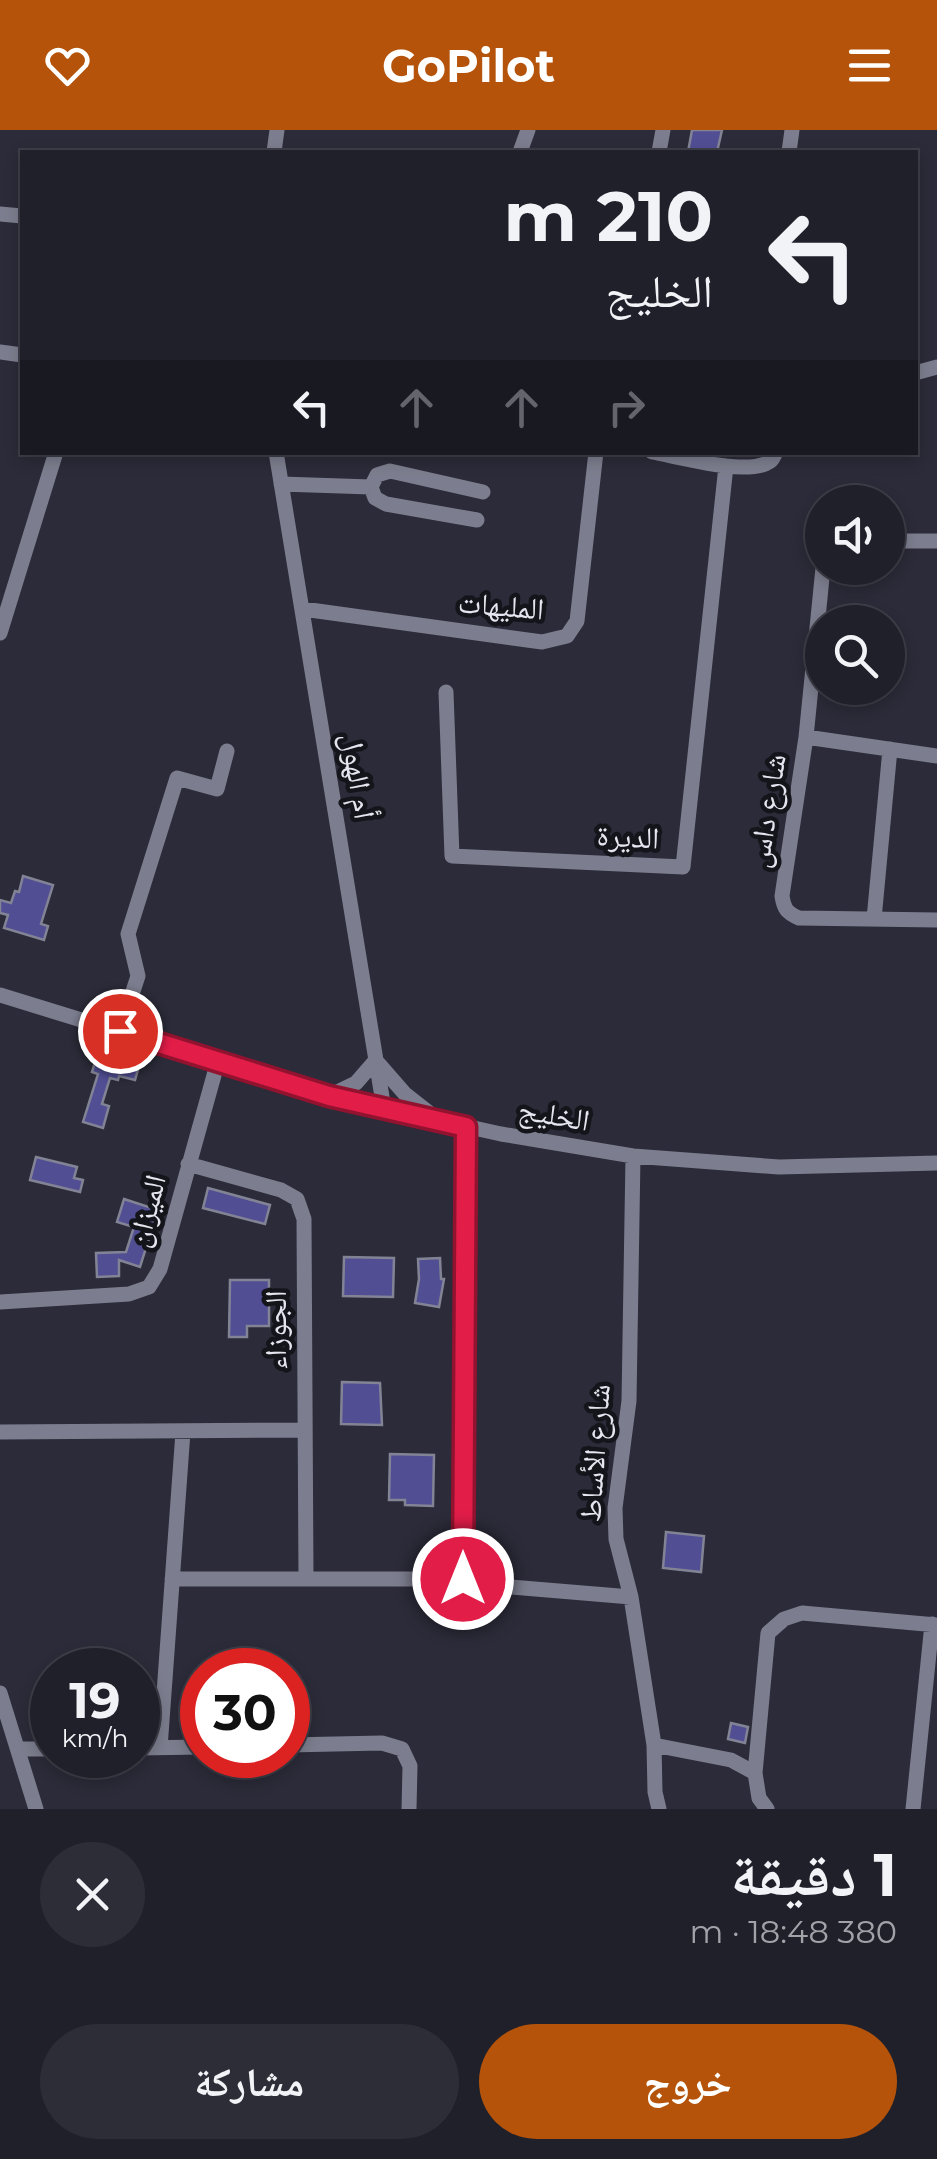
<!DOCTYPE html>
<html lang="ar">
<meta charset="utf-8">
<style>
:root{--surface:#20202b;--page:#2d2d37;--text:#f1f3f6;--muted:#a2a3a9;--line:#3d3e47;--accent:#b45309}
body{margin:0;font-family:Montserrat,"Noto Naskh Arabic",sans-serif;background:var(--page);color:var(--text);direction:rtl;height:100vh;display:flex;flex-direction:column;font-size:38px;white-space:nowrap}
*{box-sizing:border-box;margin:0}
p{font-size:32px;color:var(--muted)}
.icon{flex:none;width:55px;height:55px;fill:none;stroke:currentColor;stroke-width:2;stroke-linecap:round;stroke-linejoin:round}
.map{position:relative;height:1679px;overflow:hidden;direction:ltr}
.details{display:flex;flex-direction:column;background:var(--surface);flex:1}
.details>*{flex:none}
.hud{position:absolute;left:20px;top:20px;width:898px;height:305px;border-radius:0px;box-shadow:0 5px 15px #0003,0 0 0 2px var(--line);direction:rtl;background:#20202b;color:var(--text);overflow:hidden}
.tools{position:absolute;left:805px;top:355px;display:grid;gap:20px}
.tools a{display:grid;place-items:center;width:100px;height:100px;border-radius:50%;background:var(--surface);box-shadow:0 5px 15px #0003,0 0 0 2px var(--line);font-size:50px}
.speed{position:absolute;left:30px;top:1518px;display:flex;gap:20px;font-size:50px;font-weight:700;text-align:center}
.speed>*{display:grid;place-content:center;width:130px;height:130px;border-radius:50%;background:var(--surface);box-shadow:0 5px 15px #0003,0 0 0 2px var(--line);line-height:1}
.speed small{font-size:25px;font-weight:400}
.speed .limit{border:15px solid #d22;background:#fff;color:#111}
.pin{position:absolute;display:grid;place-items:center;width:85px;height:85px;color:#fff;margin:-42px;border:5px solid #fff;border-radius:50%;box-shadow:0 2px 10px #0007}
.me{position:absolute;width:110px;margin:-55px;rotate:0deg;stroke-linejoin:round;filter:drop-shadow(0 0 8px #0008)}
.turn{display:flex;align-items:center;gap:35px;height:210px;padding:0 40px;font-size:45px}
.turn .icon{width:130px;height:130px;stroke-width:2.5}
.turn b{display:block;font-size:70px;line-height:85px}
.lanes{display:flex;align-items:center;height:95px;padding:0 40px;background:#0003;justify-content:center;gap:50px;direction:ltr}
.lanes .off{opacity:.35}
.round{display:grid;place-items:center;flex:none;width:105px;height:105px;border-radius:52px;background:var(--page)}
.overview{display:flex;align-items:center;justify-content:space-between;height:170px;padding:0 40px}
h1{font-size:60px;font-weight:700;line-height:75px}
.action{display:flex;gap:20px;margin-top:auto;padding:20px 40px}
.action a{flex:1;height:115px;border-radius:60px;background:var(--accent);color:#fff;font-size:40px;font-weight:700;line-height:115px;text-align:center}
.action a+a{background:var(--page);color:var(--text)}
header{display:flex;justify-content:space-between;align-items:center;height:130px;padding:0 40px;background:var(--accent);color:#fff;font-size:45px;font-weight:700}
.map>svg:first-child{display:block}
.building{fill:#514e94;stroke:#828394;stroke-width:2.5}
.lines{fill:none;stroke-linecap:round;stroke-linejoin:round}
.minor{stroke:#7c7d8e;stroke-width:15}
.route-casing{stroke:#92132f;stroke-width:25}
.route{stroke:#e11d48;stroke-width:18}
.labels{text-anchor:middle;stroke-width:9;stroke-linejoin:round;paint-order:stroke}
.street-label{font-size:30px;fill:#e4e5ee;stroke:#14151b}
</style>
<header><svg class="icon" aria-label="menu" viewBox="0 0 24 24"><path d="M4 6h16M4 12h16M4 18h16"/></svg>GoPilot<svg class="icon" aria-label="heart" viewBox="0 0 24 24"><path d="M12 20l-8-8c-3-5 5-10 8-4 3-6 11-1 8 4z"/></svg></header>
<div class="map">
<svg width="937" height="1679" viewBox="0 0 937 1679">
<rect width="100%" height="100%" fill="#2b2b39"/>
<!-- building -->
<path class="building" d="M 692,0 L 722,0 L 717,22 L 688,22 Z
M 23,746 L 53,755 L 41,794 L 48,796 L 44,810 L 4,798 L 8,785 L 0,783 L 0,770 L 11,773 L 15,761 L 19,762 Z
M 94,914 L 141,929 L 135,950 L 119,946 L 118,950 L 110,948 L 102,974 L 109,976 L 103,998 L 83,992 L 98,944 L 92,942 L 96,929 L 90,927 Z
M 36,1027 L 77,1037 L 74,1048 L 83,1050 L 80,1062 L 30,1050 Z
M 208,1058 L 270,1075 L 265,1094 L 203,1078 Z
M 124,1069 L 158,1080 L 140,1137 L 119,1130 L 119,1146 L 97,1147 L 96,1123 L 126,1122 L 134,1097 L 117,1092 Z
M 344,1127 L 394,1128 L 393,1167 L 343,1166 Z
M 440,1128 L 441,1149 L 444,1149 L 439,1177 L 415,1173 L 419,1149 L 418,1129 Z
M 230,1150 L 269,1150 L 269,1196 L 247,1196 L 247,1207 L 229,1207 Z
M 342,1252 L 380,1253 L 382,1295 L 341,1294 Z
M 390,1324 L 434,1325 L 433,1376 L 405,1375 L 405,1370 L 389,1370 Z
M 666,1402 L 704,1406 L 701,1442 L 663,1438 Z
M 731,1593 L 748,1597 L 745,1613 L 728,1609 Z"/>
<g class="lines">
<!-- minor -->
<path class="minor" d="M 274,22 L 277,0
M 520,22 L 528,0
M 659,22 L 663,0
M 789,22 L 792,0
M 0,84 L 22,86
M 0,222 L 22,225
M 915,243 L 937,237
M 276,322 L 384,979
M 652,322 C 679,327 740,344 765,334 C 773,330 772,330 776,322
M 281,354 L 371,357
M 477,390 L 386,374 L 375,368 L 371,357 L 377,345 L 390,341 L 483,362
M 888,411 L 937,411
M 823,438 L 806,607 L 782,766 C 784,779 787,783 799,788 L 937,790
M 303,479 L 542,512 L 567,506 L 577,491 L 596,322
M 0,503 L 56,322
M 446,562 L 452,726 L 683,737 L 726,336
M 806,607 L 937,626
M 874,789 L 890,619
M 0,865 L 329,966 L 501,1004 L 633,1026 L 779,1037 L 937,1033
M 120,901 L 138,846 L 128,804 L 177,648 L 217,659 L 227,621
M 378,933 L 405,964 L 433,986
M 329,966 L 356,953 L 376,930
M 633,1026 L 629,1271 L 615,1378 L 616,1409 L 631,1467 L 654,1615 L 655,1662 L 659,1679
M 188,1034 L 281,1060 L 297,1069 L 304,1089 L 306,1448
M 0,1172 L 129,1164 L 149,1157 L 160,1139 L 218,931
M 0,1302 L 304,1300
M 172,1449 L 463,1449 L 466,997
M 500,1456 L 631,1467
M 0,1563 L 36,1679
M 288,1615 L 382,1613 L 402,1619 L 410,1636 L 409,1679
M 654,1615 L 731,1630 L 755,1643
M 138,1618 L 202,1617
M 160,1618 L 183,1302
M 18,1619 L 52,1619
M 767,1679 L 759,1668 L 755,1643 L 768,1503 L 784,1489 L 802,1483 L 937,1495
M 913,1679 L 932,1494"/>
</g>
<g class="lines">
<defs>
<path id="route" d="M 120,901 L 329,966 L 466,997 L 463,1449"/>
</defs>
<!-- route casing -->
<use href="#route" class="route-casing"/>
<!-- route -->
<use href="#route" class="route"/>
</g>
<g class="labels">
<!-- street labels -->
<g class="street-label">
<text transform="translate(501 476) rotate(5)" y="10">المليهات</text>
<text transform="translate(358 646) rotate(81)" y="10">أم الهول</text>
<text transform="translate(767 681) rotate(-81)" y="10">شارع داس</text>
<text transform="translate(628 707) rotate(3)" y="10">الديرة</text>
<text transform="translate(554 985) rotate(10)" y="10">الخليج</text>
<text transform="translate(147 1081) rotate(-75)" y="10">الميزان</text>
<text transform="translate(276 1200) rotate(-90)" y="10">الجوزاء</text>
<text transform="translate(595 1323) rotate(-86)" y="10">شارع الأساط</text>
</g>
</g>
</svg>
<div class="tools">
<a><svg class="icon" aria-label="sound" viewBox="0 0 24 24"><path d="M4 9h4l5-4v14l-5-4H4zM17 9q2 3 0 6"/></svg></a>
<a><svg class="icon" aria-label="search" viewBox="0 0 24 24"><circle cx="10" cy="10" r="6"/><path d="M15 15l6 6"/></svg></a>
</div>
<div class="speed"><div>19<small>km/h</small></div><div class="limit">30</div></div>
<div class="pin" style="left:120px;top:901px;background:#d93025"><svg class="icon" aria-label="arrive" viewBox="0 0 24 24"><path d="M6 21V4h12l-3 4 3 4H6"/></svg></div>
<svg class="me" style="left:463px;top:1449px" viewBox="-20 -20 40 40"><circle r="17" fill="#e11d48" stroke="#fff" stroke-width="3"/><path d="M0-11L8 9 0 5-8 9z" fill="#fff"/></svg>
<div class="hud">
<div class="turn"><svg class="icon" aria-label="left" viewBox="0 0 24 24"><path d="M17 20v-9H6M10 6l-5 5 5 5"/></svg><div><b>210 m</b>الخليج</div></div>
<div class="lanes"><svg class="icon" aria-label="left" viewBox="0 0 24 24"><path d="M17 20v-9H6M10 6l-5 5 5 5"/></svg><svg class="icon off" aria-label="ahead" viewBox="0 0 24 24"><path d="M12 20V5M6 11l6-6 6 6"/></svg><svg class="icon off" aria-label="ahead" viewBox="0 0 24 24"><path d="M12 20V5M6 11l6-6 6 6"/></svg><svg class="icon off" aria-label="right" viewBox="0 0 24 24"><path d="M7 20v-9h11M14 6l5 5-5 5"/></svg></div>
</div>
</div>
<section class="details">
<div class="overview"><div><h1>1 دقيقة</h1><p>380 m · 18:48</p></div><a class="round"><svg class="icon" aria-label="close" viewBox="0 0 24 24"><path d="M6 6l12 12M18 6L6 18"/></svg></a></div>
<div class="action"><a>خروج</a><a>مشاركة</a></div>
</section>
